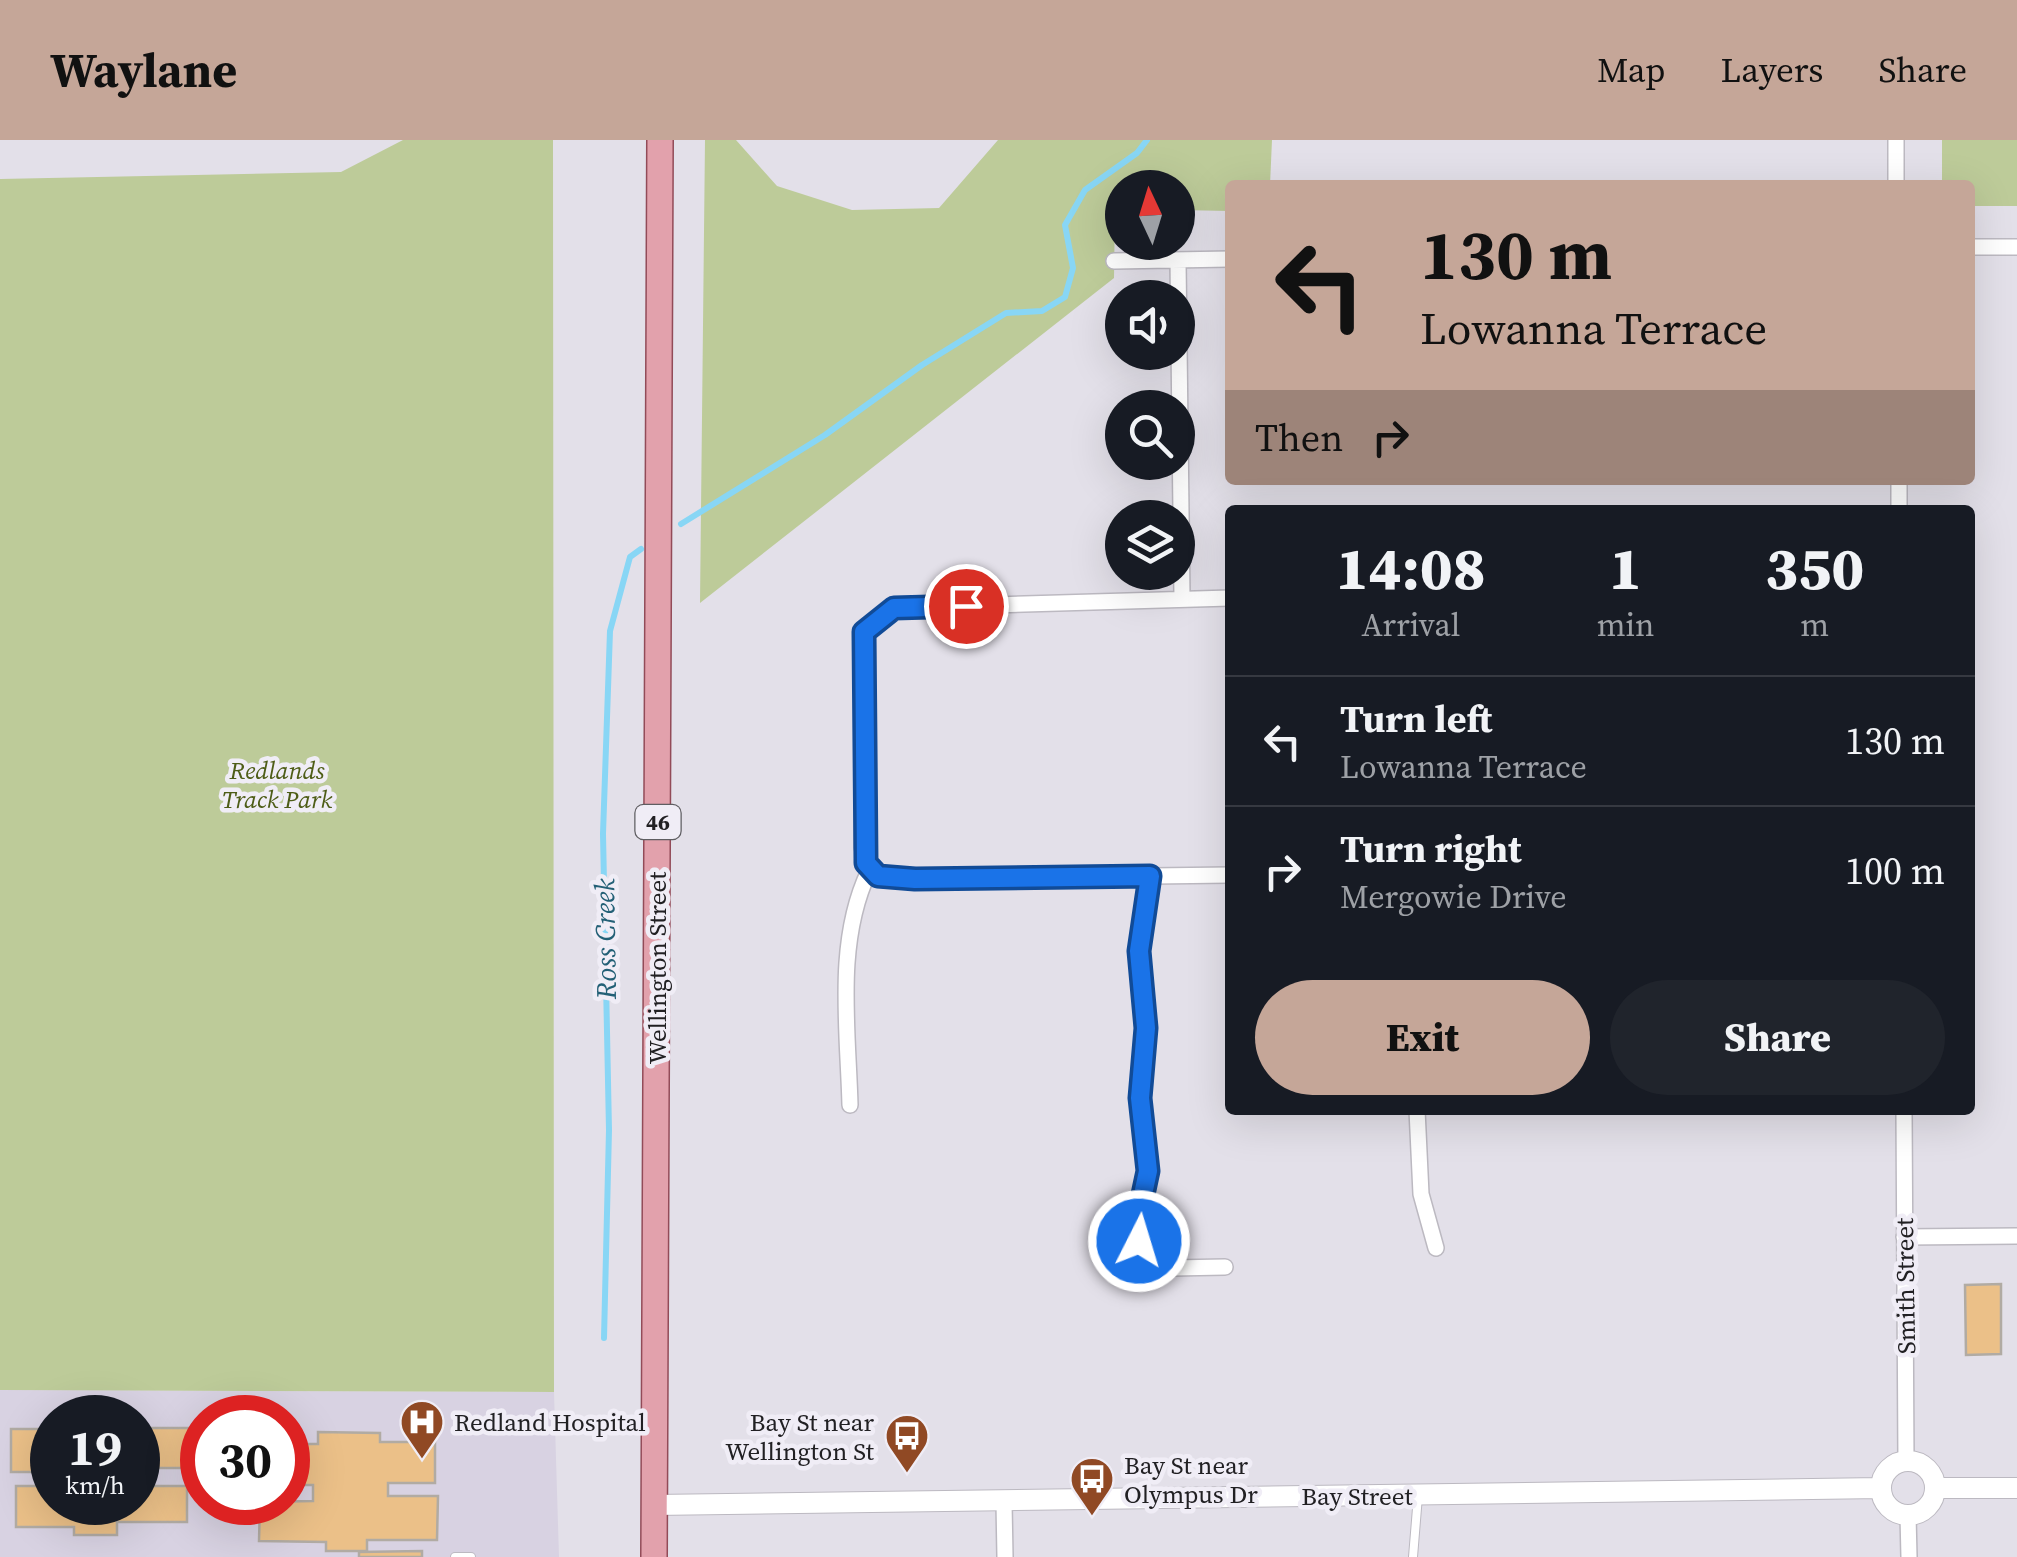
<!DOCTYPE html>
<style>
:root{--surface:#171b24;--page:#20242c;--text:#f1f3f6;--muted:#9ea1a6;--line:#363941;--accent:#c5a698}
body{margin:0;font-family:"Source Serif 4",serif;background:var(--page);color:var(--text);height:100vh;display:flex;flex-direction:column;font-size:38px;white-space:nowrap}
*{box-sizing:border-box;margin:0}
p{font-size:32px;color:var(--muted)}
.icon{flex:none;width:55px;height:55px;fill:none;stroke:currentColor;stroke-width:2;stroke-linecap:round;stroke-linejoin:round}
.map{position:relative;flex:1;overflow:hidden}
.details{position:absolute;left:1225px;top:365px;width:750px;height:610px;display:flex;flex-direction:column;background:var(--surface);border-radius:10px;box-shadow:0 10px 40px #0002}
.details>*{flex:none}
.guide{position:absolute;left:1225px;top:40px;width:750px;height:305px;border-radius:10px;box-shadow:0 10px 40px #0002;background:#c5a698;color:#111;overflow:hidden}
.needle{width:65px;rotate:356deg}
.controls{position:absolute;left:1105px;top:30px;display:grid;gap:20px}
.controls a{display:grid;place-items:center;width:90px;height:90px;border-radius:50%;background:var(--surface);box-shadow:0 10px 40px #0002;font-size:50px}
.speed{position:absolute;left:30px;top:1255px;display:flex;gap:20px;font-size:50px;font-weight:700;text-align:center}
.speed>*{display:grid;place-content:center;width:130px;height:130px;border-radius:50%;background:var(--surface);box-shadow:0 10px 40px #0002;line-height:1}
.speed small{font-size:25px;font-weight:400}
.speed .limit{border:15px solid #d22;background:#fff;color:#111}
.pin{position:absolute;display:grid;place-items:center;width:85px;height:85px;color:#fff;margin:-42px;border:5px solid #fff;border-radius:50%;box-shadow:0 2px 10px #0007}
.me{position:absolute;width:110px;margin:-55px;rotate:5deg;stroke-linejoin:round;filter:drop-shadow(0 0 8px #0008)}
.turn{display:flex;align-items:center;gap:35px;height:210px;padding:0 30px;font-size:45px}
.turn .icon{width:130px;height:130px;stroke-width:2.5}
.turn b{display:block;font-size:70px;line-height:85px}
.then{display:flex;align-items:center;height:95px;padding:0 30px;background:#0003;gap:20px;font-size:38px}
.eta{display:flex;justify-content:space-evenly;align-items:center;height:170px;text-align:center}
.eta b{font-size:60px;font-weight:800;line-height:70px}
.primary-button{display:flex;gap:20px;margin-top:auto;padding:20px 30px}
.primary-button a{flex:1;height:115px;border-radius:60px;background:var(--accent);color:#111;font-size:40px;font-weight:800;line-height:115px;text-align:center}
.primary-button a+a{background:var(--page);color:var(--text)}
ul{padding:0;list-style:none}
li{display:flex;align-items:center;gap:30px;height:130px;padding:0 30px;border-top:2px solid var(--line)}
li div{flex:1}
li b{display:block;font-size:38px}
li em{font-style:normal}
header{display:flex;align-items:center;gap:60px;box-sizing:border-box;height:140px;padding:0 50px;background:var(--accent);color:#111}
header strong{font-size:48px}
nav{display:flex;gap:55px;margin-inline-start:auto;font-size:35px}
.map>svg:first-child{display:block}
.built{fill:#d8d2e2;fill-rule:evenodd}
.green{fill:#bdcb99}
.lines{fill:none;stroke-linecap:round;stroke-linejoin:round}
.stream{stroke:#88d6f5;stroke-width:6}
.building{fill:#ebc088;stroke:#b1aba3;stroke-width:2.5}
.service-casing{stroke:#bcb9c1;stroke-width:10}
.minor-casing{stroke:#bcb9c1;stroke-width:18}
.tertiary-casing{stroke:#bcb9c1;stroke-width:22}
.primary-casing{stroke:#924b58;stroke-width:28}
.service{stroke:#fff;stroke-width:8}
.minor{stroke:#fff;stroke-width:15}
.tertiary{stroke:#fff;stroke-width:20}
.primary{stroke:#e2a1ac;stroke-width:25}
.route-casing{stroke:#114b97;stroke-width:25}
.route{stroke:#1a73e8;stroke-width:18}
.labels{text-anchor:middle;stroke-width:9;stroke-linejoin:round;paint-order:stroke}
.shield{fill:#f0edf6;stroke:#5f5e62;stroke-width:2.5}
.shield-label{font-size:22px;font-weight:bold;fill:#212023}
.park-label{font-size:25px;font-style:italic;fill:#4e5d17;stroke:#f0edf6}
.street-label{font-size:25px;fill:#212023;stroke:#f0edf6}
.poi-label{font-size:25px;fill:#212023;stroke:#f0edf6;text-anchor:start}
.water-label{font-size:28px;font-style:italic;fill:#236076;stroke:#f0edf6}
</style>
<header>
<strong>Waylane</strong>
<nav><a>Map</a><a>Layers</a><a>Share</a></nav>
</header>
<div class="map">
<svg width="2017" height="1417" viewBox="0 0 2017 1417">
<rect width="100%" height="100%" fill="#e3e0e9"/>
<!-- built -->
<path class="built" d="M 0,1250 L 554,1252 L 559,1417 L 0,1417 ZM 52,1278 L 138,1278 L 138,1362 L 52,1362 ZM 202,1278 L 288,1278 L 288,1362 L 202,1362 Z"/>
<!-- green -->
<path class="green" d="M 403,0 L 553,0 L 554,1252 L 0,1250 L 0,39 L 341,32 Z
M 705,0 L 736,0 L 777,46 L 852,70 L 939,68 L 998,0 L 1272,0 L 1270,45 L 1230,45 L 1230,71 L 1178,70 L 1178,48 L 1122,48 L 1122,70 L 1115,70 L 1114,138 L 700,463 Z
M 1942,0 L 2017,0 L 2017,66 L 1970,66 L 1970,45 L 1942,45 Z"/>
<g class="lines">
<!-- stream -->
<path class="stream" d="M 681,384 L 825,295 L 922,225 L 1006,173 L 1042,171 L 1065,157 L 1073,128 L 1065,85 L 1085,50 L 1137,13 L 1147,0
M 604,1198 L 609,990 L 603,694 L 610,491 L 630,417 L 641,409"/>
</g>
<!-- building -->
<path class="building" d="M 2001,1144 L 2001,1214 L 1966,1215 L 1965,1145 Z
M 138,1288 L 189,1288 L 190,1328 L 138,1328 Z
M 11,1289 L 52,1289 L 52,1332 L 11,1332 Z
M 318,1292 L 380,1293 L 380,1302 L 435,1302 L 435,1343 L 388,1343 L 388,1356 L 438,1356 L 437,1400 L 367,1400 L 367,1411 L 326,1411 L 326,1402 L 259,1401 L 260,1362 L 313,1361 L 313,1345 L 288,1345 L 288,1304 L 318,1304 Z
M 16,1346 L 52,1346 L 52,1362 L 138,1362 L 138,1346 L 187,1346 L 187,1382 L 117,1382 L 117,1395 L 74,1395 L 74,1387 L 16,1387 Z
M 422,1411 L 422,1417 L 359,1417 L 359,1412 Z"/>
<g class="lines">
<defs>
<path id="service" d="M 455,1417 L 471,1417
M 1413,1417 L 1418,1356"/>
<path id="minor" d="M 1896,0 L 1896,45
M 1970,107 L 2017,107
M 1178,120 L 1182,458
M 1114,121 L 1230,119
M 1899,340 L 1899,370
M 869,731 L 862,707 L 865,492 L 894,468 L 1230,458
M 869,731 L 878,736 L 915,739 L 1230,735
M 1150,736 L 1139,811 L 1146,913 L 1141,958 L 1148,1031 L 1138,1078 L 1139,1101 L 1152,1120 L 1173,1128 L 1225,1127
M 850,965 C 848,888 835,802 869,731
M 1417,970 L 1421,1054 L 1436,1108
M 1904,970 L 1906,1321
M 1904,1097 L 2017,1096
M 1004,1363 L 1005,1417
M 1908,1375 L 1909,1417"/>
<path id="tertiary" d="M1881 1348a27 27 0 1 1 54 0a27 27 0 1 1-54 0Z
M 1935,1348 L 2017,1348
M 654,1365 L 1880,1348"/>
<path id="primary" d="M 654,1417 L 660,0"/>
</defs>
<!-- service casing -->
<use href="#service" class="service-casing"/>
<!-- minor casing -->
<use href="#minor" class="minor-casing"/>
<!-- tertiary casing -->
<use href="#tertiary" class="tertiary-casing"/>
<!-- primary casing -->
<use href="#primary" class="primary-casing"/>
<!-- service -->
<use href="#service" class="service"/>
<!-- minor -->
<use href="#minor" class="minor"/>
<!-- tertiary -->
<use href="#tertiary" class="tertiary"/>
<!-- primary -->
<use href="#primary" class="primary"/>
</g>
<g class="lines">
<defs>
<path id="route" d="M 966,466 L 894,468 L 864,492 L 866,723 L 878,736 L 915,739 L 1150,736 L 1139,811 L 1146,888 L 1140,958 L 1148,1031 L 1138,1078 L 1139,1101"/>
</defs>
<!-- route casing -->
<use href="#route" class="route-casing"/>
<!-- route -->
<use href="#route" class="route"/>
</g>
<!-- icons -->
<defs>
<symbol id="hospital-pin" viewBox="-11 -11 22 30"><path d="M0 17L-7.5 6A9.5 9.5 0 1 1 7.5 6Z" fill="#904924" stroke="#f0edf6"/><path d="M-5-5h3v3.5h4V-5h3V5h-3V1.5h-4V5h-3Z" fill="#fff"/></symbol>
<symbol id="bus-pin" viewBox="-11 -11 22 30"><path d="M0 17L-7.5 6A9.5 9.5 0 1 1 7.5 6Z" fill="#904924" stroke="#f0edf6"/><path d="M-5-6H5V4H4V6H2V4H-2V6H-4V4H-5ZM-3.5-4V0h7V-4ZM-3.5 1.2v1.5H-2V1.2ZM2 1.2v1.5H3.5V1.2Z" fill="#fff"/></symbol>
</defs>
<g fill-rule="evenodd">
<use href="#hospital-pin" x="397" y="1257" width="50" height="68"/>
<use href="#bus-pin" x="882" y="1271" width="50" height="68"/>
<use href="#bus-pin" x="1067" y="1314" width="50" height="68"/>
</g>
<g class="labels">
<!-- shield labels -->
<rect class="shield" x="635.5" y="665" width="45" height="34" rx="8"/>
<g class="shield-label">
<text x="658" y="690">46</text>
</g>
<!-- park labels -->
<g class="park-label">
<text x="277" y="639">Redlands<tspan x="277" dy="29">Track Park</tspan></text>
</g>
<!-- street labels -->
<g class="street-label">
<text transform="translate(657 828) rotate(-90)" y="9">Wellington Street</text>
<text transform="translate(1905 1146) rotate(-91)" y="9">Smith Street</text>
<text x="1357" y="1365">Bay Street</text>
</g>
<!-- poi labels -->
<g class="poi-label">
<text x="454" y="1291">Redland Hospital</text>
<text x="874" y="1291" text-anchor="end">Bay St near<tspan x="874" dy="29">Wellington St</tspan></text>
<text x="1124" y="1334">Bay St near<tspan x="1124" dy="29">Olympus Dr</tspan></text>
</g>
<!-- water labels -->
<g class="water-label">
<text transform="translate(605 799) rotate(-91)" y="10">Ross Creek</text>
</g>
</g>
</svg>
<div class="controls">
<a><svg class="needle" viewBox="-14 -14 28 28"><path d="M0-13l5 13h-10z" fill="#e53935"/><path d="M0 13l5-13h-10z" fill="#9ea1a6"/></svg></a>
<a><svg class="icon" aria-label="sound" viewBox="0 0 24 24"><path d="M4 9h4l5-4v14l-5-4H4zM17 9q2 3 0 6"/></svg></a>
<a><svg class="icon" aria-label="search" viewBox="0 0 24 24"><circle cx="10" cy="10" r="6"/><path d="M15 15l6 6"/></svg></a>
<a><svg class="icon" aria-label="layers" viewBox="0 0 24 24"><path d="M12 4l9 5-9 5-9-5zM3 14l9 5 9-5"/></svg></a>
</div>
<div class="speed"><div>19<small>km/h</small></div><div class="limit">30</div></div>
<div class="pin" style="left:966px;top:466px;background:#d93025"><svg class="icon" aria-label="arrive" viewBox="0 0 24 24"><path d="M6 21V4h12l-3 4 3 4H6"/></svg></div>
<svg class="me" style="left:1139px;top:1101px" viewBox="-20 -20 40 40"><circle r="17" fill="#1a73e8" stroke="#fff" stroke-width="3"/><path d="M0-11L8 9 0 5-8 9z" fill="#fff"/></svg>
<div class="guide">
<div class="turn"><svg class="icon" aria-label="left" viewBox="0 0 24 24"><path d="M17 20v-9H6M10 6l-5 5 5 5"/></svg><div><b>130 m</b>Lowanna Terrace</div></div>
<div class="then">Then<svg class="icon" aria-label="right" viewBox="0 0 24 24"><path d="M7 20v-9h11M14 6l5 5-5 5"/></svg></div>
</div>
<section class="details">
<div class="eta">
<div><b>14:08</b><p>Arrival</p></div>
<div><b>1</b><p>min</p></div>
<div><b>350</b><p>m</p></div>
</div>
<ul>
<li><svg class="icon" aria-label="left" viewBox="0 0 24 24"><path d="M17 20v-9H6M10 6l-5 5 5 5"/></svg><div><b>Turn left</b><p>Lowanna Terrace</p></div><em>130 m</em></li>
<li><svg class="icon" aria-label="right" viewBox="0 0 24 24"><path d="M7 20v-9h11M14 6l5 5-5 5"/></svg><div><b>Turn right</b><p>Mergowie Drive</p></div><em>100 m</em></li>
</ul>
<div class="primary-button"><a>Exit</a><a>Share</a></div>
</section>
</div>
